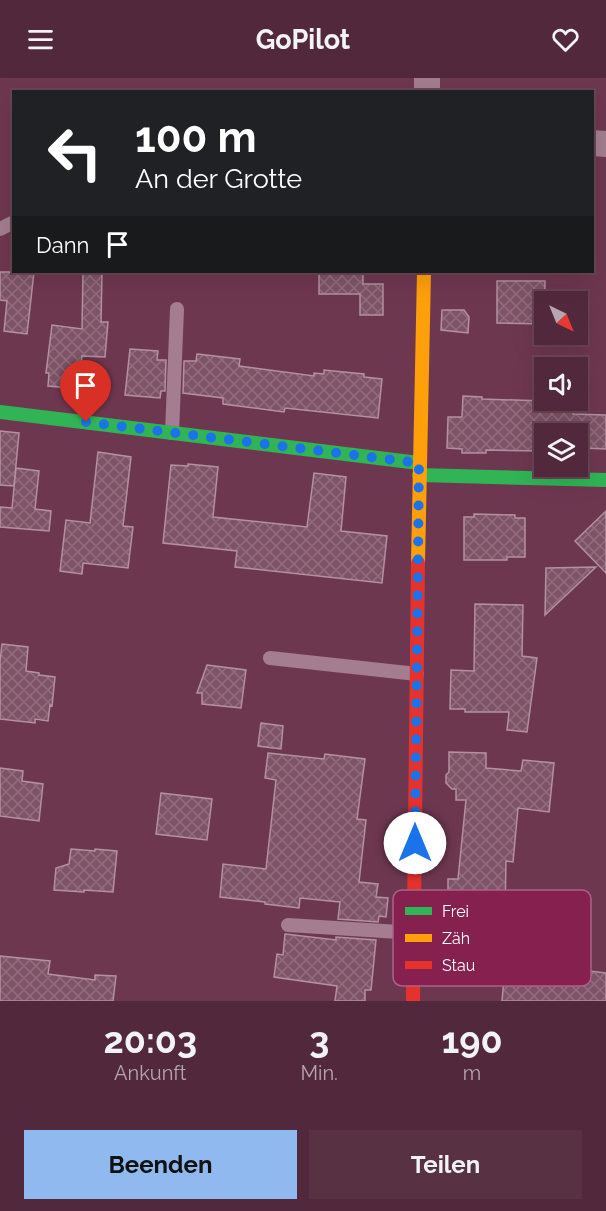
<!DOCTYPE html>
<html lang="de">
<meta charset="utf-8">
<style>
:root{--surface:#52293c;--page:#583143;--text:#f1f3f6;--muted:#b5a6af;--line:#684556;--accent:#90b9f0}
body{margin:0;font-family:Raleway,sans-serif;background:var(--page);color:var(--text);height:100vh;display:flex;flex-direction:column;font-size:22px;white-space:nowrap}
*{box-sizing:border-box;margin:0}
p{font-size:20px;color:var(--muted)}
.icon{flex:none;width:33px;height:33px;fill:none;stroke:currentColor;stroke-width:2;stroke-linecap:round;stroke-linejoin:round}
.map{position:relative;height:923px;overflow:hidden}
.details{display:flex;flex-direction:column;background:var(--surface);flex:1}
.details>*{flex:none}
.top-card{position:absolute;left:12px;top:12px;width:582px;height:183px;border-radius:0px;box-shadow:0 6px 24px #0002,0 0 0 2px var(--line);background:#202124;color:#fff;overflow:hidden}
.needle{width:39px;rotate:137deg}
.buttons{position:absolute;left:534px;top:213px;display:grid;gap:12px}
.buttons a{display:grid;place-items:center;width:54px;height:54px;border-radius:0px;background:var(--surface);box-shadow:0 6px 24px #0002,0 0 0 2px var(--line);font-size:30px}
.pin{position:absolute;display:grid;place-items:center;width:51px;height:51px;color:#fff;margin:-62px -26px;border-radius:50% 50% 50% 0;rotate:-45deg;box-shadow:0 0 6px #0007}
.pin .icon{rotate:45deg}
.me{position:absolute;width:66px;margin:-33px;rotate:0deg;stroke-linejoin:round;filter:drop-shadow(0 0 4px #0008)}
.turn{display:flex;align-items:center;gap:21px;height:126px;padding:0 24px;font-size:27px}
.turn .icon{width:78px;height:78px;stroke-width:2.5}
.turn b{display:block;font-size:42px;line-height:51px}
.then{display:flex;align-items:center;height:57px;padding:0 24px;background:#0003;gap:12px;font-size:22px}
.eta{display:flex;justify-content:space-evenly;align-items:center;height:102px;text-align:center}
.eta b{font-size:36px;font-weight:700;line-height:42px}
.cta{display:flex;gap:12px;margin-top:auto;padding:12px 24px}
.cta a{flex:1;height:69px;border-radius:0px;background:var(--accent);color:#111;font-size:24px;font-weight:700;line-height:69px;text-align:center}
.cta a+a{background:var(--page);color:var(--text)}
header{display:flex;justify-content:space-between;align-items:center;height:78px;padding:0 24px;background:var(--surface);font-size:27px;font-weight:700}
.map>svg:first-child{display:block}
.building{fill:url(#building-cross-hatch);stroke:#b291a0;stroke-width:1.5}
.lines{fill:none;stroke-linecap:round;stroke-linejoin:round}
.lane{stroke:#a47e90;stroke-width:14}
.street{stroke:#a47e90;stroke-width:26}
.fast{stroke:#30b455;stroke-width:14}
.slow{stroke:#ff9f0a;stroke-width:14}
.jam{stroke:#e5322d;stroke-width:14}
.route{stroke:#1a73e8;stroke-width:10;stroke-dasharray:0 18}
.key{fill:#85204f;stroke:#aa6384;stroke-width:1.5}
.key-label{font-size:16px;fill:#fff}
</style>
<header><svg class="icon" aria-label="menu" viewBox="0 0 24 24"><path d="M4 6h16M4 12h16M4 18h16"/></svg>GoPilot<svg class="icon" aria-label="heart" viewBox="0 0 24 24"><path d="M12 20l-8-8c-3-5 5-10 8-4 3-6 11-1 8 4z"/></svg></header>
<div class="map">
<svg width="606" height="923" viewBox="0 0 606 923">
<defs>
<pattern id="building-cross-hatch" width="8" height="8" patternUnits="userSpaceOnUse" patternTransform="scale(1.5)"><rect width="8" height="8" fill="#7f5367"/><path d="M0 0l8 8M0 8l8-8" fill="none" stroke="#926d7e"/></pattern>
</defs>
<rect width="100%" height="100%" fill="#6e3750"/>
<!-- building -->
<path class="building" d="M 0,194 L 34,194 L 27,256 L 4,253 L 7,223 L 0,222 Z
M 83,194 L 102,194 L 101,244 L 108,244 L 105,279 L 82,278 L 78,311 L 48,308 L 49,295 L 46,295 L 52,247 L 82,251 Z
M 319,194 L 363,194 L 363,206 L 383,206 L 383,237 L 360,237 L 360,216 L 319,216 Z
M 497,203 L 545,203 L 544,246 L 497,245 Z
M 442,232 L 464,232 L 469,239 L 468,255 L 441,252 Z
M 130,271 L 158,273 L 157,282 L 166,282 L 165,313 L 161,313 L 160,320 L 125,317 Z
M 197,276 L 240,281 L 239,288 L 314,298 L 314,295 L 324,296 L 324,292 L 364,296 L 364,299 L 382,301 L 378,340 L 285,330 L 284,334 L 223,326 L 223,320 L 183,315 L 184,283 L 196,283 Z
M 463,318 L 482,319 L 482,321 L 573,324 L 573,336 L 606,337 L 606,371 L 584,370 L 584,356 L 544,356 L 544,373 L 486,372 L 486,375 L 462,375 L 462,371 L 447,370 L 448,339 L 462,339 Z
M 0,353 L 19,355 L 14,408 L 0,407 Z
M 98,374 L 131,379 L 123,448 L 133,449 L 128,490 L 83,485 L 82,496 L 60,493 L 66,442 L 90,445 Z
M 188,386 L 218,389 L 213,439 L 307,449 L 314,395 L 346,399 L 341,453 L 387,458 L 382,505 L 235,489 L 237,473 L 163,465 L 171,387 L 188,388 Z
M 16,390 L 39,393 L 35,431 L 51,433 L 49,453 L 0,449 L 0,429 L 12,430 Z
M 606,433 L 606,495 L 575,463 Z
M 474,436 L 515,437 L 515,440 L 525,440 L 525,479 L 507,479 L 507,482 L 464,482 L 464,439 L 474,439 Z
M 596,489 L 545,537 L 546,490 Z
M 475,526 L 523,527 L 522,578 L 537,580 L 527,654 L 507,652 L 509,634 L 465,634 L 465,631 L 450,631 L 451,592 L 474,593 Z
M 2,566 L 28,569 L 26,593 L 39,595 L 39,597 L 55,599 L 52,628 L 50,627 L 48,643 L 35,641 L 35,645 L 0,641 L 0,584 Z
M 207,587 L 246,592 L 241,630 L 202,626 L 202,615 L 197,615 Z
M 261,645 L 283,648 L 281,671 L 258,668 Z
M 449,674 L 486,675 L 486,690 L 521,693 L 523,682 L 554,685 L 549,734 L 518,730 L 513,784 L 506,783 L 505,836 L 448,835 L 448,801 L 458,801 L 466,722 L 456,722 L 456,711 L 452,711 L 446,705 L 446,697 L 449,694 Z
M 268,675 L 324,681 L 325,676 L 365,681 L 357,741 L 366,742 L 359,804 L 378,806 L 376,819 L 388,820 L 386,839 L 379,838 L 378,844 L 338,841 L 340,824 L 300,820 L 299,830 L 265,826 L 265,824 L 220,819 L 223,786 L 266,791 L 276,702 L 265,700 Z
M 0,690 L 23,693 L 22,703 L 43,706 L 39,743 L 0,738 Z
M 161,715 L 212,721 L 207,762 L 156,756 Z
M 71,771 L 95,773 L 95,771 L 117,773 L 113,814 L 84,812 L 84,814 L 54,812 L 56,790 L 69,786 Z
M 285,856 L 336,862 L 336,859 L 376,862 L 371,912 L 365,912 L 365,923 L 335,923 L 337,908 L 274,899 L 277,876 L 283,877 Z
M 0,878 L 50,883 L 48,896 L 95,902 L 95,897 L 116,898 L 113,923 L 0,923 Z
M 505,890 L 572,897 L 573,891 L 606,895 L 606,923 L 502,923 Z"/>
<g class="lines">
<!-- lane -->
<path class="lane" d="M 0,151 L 14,144
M 172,355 L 177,231
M 270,580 L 417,596
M 288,847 L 415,855"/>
<!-- street -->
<path class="street" d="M 427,14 L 427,0
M 592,65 L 606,66"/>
<!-- fast -->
<path class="fast" d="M 0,334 L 419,385
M 419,397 L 606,402"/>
<!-- slow -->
<path class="slow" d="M 418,485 L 424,194"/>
<!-- jam -->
<path class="jam" d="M 413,923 L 418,485"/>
</g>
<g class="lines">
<!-- route -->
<path class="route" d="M 86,344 L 419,385 L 415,765"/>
</g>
<!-- legend -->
<rect x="393" y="812" width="198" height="96" rx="9" class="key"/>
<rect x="405" y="829" width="27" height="8" fill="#30b455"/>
<rect x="405" y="856" width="27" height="8" fill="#ff9f0a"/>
<rect x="405" y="883" width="27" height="8" fill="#e5322d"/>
<g class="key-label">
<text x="442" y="839">Frei</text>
<text x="442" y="866">Zäh</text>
<text x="442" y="893">Stau</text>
</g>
</svg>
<div class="buttons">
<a><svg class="needle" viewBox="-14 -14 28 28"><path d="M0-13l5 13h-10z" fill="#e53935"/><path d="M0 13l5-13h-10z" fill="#b5a6af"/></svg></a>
<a><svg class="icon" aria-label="sound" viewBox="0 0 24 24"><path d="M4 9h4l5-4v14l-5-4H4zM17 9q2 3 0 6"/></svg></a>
<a><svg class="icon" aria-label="layers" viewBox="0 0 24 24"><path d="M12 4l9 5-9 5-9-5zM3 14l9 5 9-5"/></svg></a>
</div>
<div class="pin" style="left:86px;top:344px;background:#d93025"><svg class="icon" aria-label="arrive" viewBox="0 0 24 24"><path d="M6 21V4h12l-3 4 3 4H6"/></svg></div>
<svg class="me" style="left:415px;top:765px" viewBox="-20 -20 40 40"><circle r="19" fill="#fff"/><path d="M0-13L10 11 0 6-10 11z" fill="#1a73e8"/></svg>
<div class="top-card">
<div class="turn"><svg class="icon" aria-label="left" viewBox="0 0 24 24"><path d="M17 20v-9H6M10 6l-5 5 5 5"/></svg><div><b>100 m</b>An der Grotte</div></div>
<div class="then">Dann<svg class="icon" aria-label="arrive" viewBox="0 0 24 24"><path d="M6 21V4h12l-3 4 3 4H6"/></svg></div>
</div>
</div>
<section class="details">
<div class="eta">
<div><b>20:03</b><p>Ankunft</p></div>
<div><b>3</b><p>Min.</p></div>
<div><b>190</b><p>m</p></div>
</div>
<div class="cta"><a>Beenden</a><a>Teilen</a></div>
</section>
